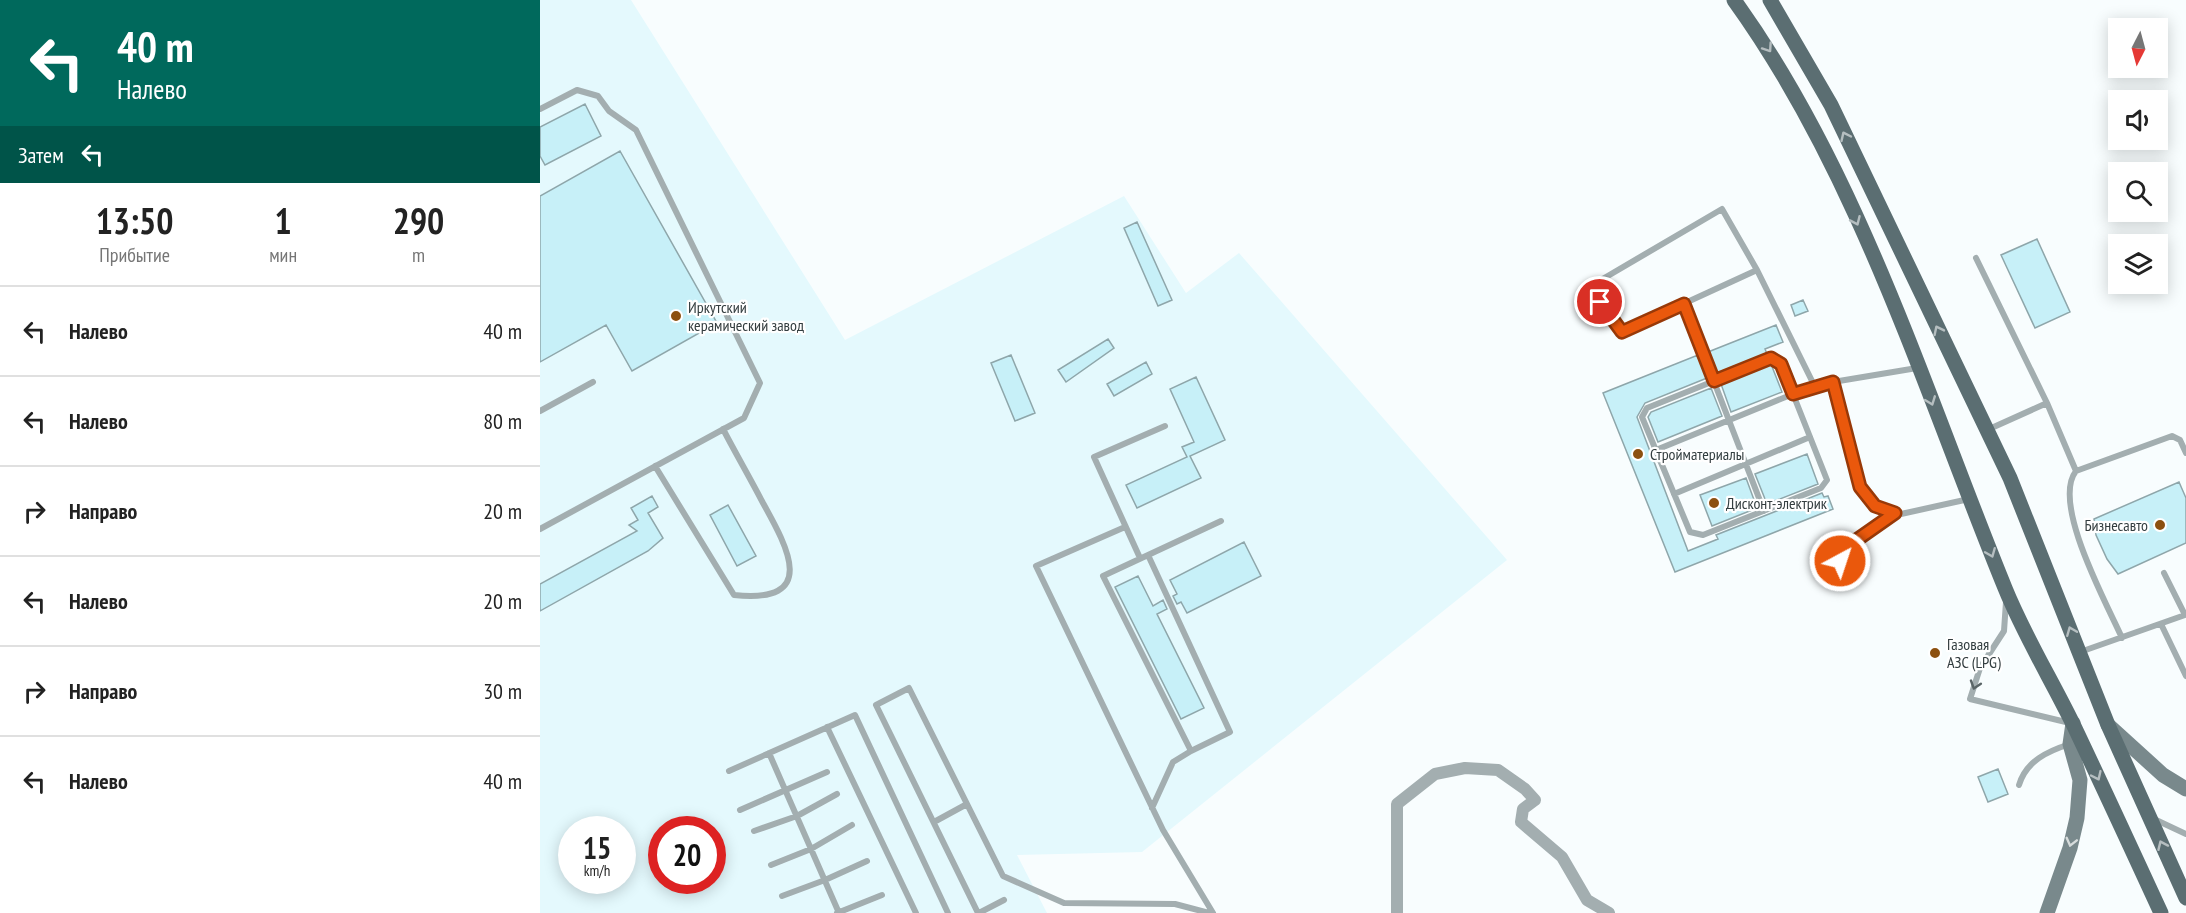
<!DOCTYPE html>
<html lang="ru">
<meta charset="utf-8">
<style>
:root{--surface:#fff;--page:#f6f6f6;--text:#222;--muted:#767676;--line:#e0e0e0}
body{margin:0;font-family:"PT Sans Narrow",sans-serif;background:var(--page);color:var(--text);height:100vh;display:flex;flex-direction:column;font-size:22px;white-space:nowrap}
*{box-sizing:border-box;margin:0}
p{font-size:20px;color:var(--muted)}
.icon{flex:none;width:33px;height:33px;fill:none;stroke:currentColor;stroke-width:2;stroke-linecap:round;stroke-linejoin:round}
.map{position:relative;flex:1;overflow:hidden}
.sheet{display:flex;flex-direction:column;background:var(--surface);width:540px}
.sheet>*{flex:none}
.hud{background:#00695c;color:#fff;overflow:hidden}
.needle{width:39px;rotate:186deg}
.controls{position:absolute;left:1568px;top:18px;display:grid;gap:12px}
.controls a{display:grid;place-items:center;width:60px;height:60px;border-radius:0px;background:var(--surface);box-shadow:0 3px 15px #0003;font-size:30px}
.speed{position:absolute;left:18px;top:816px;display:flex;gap:12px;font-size:30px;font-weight:700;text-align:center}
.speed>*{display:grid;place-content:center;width:78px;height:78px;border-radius:50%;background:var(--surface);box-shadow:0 3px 15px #0003;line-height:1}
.speed small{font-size:15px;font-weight:400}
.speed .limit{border:9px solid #d22;background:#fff;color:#111}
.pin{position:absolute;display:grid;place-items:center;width:51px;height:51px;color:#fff;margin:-26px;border:3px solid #fff;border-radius:50%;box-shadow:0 2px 6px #0007}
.me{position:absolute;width:66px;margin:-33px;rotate:40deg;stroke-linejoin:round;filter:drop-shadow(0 0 4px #0008)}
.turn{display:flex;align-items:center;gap:21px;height:126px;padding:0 18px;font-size:27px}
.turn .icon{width:78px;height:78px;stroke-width:2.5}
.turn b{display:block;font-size:42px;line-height:51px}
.then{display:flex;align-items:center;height:57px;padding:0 18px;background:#0003;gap:12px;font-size:22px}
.eta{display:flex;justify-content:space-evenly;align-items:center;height:102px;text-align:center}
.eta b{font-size:36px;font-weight:600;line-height:42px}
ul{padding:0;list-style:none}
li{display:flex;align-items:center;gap:18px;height:90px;padding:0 18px;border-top:2px solid var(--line)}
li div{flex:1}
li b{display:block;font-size:22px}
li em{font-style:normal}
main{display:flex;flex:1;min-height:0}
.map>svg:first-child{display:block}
.built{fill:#e4f9fd;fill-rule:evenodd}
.building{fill:#c7f0f8;stroke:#8ea6aa;stroke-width:1.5}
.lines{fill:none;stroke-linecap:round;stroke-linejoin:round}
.lane{stroke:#a3aeb0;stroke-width:6}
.street{stroke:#a3aeb0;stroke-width:12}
.secondary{stroke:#79898c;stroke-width:15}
.primary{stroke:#5b6e72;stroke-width:15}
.oneway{stroke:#b5bec0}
.oneway2{stroke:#5a6567}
.oneway3{stroke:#d7dcdc}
.route-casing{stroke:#983908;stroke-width:15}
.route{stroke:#ea580c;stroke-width:10}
.poi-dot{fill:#8c5010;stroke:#fff;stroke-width:2}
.labels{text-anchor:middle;stroke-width:4.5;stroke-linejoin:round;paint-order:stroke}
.poi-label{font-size:16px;fill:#333d3f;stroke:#fff;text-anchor:start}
</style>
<main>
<section class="sheet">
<div class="hud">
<div class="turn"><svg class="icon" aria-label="left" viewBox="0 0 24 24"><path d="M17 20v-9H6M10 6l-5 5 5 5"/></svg><div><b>40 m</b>Налево</div></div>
<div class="then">Затем<svg class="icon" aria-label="left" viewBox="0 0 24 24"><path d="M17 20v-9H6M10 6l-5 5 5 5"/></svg></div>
</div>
<div class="eta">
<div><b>13:50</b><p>Прибытие</p></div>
<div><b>1</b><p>мин</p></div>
<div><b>290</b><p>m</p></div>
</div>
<ul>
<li><svg class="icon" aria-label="left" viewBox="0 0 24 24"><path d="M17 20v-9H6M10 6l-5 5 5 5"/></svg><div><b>Налево</b></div><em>40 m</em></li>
<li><svg class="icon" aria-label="left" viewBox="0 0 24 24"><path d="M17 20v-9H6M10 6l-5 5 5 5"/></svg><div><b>Налево</b></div><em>80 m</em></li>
<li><svg class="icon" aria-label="right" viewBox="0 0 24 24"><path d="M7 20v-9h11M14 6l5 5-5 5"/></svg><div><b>Направо</b></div><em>20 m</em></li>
<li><svg class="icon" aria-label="left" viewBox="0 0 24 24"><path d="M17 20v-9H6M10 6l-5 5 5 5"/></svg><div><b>Налево</b></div><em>20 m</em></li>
<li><svg class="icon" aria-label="right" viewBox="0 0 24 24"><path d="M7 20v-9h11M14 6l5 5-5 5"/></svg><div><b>Направо</b></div><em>30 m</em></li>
<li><svg class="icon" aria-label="left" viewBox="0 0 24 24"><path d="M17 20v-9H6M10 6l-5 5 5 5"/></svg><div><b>Налево</b></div><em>40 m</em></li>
</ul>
</section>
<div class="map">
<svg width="1646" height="913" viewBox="0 0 1646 913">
<rect width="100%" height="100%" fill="#f8fdfe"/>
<!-- built -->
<path class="built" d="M 0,0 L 91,0 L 305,340 L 584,196 L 646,293 L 699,253 L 967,560 L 602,852 L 477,855 L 507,913 L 0,913 ZM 32,830 L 82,830 L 82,880 L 32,880 ZM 122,830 L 172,830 L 172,880 L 122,880 Z"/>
<!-- building -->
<path class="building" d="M 45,104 L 61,136 L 5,165 L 0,156 L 0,127 Z
M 80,151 L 177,323 L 92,371 L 66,325 L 0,362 L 0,196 Z
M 597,222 L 632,300 L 618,306 L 584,228 Z
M 1497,239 L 1530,312 L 1495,328 L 1461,255 Z
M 1263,300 L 1268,311 L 1255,316 L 1251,305 Z
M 1236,325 L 1243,342 L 1225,349 L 1227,354 L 1177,374 L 1168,352 Z
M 568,339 L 574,348 L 526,382 L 518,370 Z
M 471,355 L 495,413 L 475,421 L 451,363 Z
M 1158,355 L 1167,378 L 1105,403 L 1097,417 L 1148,551 L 1178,539 L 1176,535 L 1282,493 L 1284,497 L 1288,496 L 1293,509 L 1135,572 L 1063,393 Z
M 606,362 L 612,374 L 574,396 L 567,384 Z
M 1231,364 L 1242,392 L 1191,412 L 1181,384 Z
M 656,377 L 685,440 L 650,456 L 661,478 L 597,508 L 586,485 L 647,457 L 642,447 L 654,442 L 630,389 Z
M 1171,388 L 1182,416 L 1118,442 L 1108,417 L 1111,412 Z
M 1267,454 L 1278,484 L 1227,504 L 1215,474 Z
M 1206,478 L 1217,508 L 1172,526 L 1160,495 Z
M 1639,482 L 1646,498 L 1646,543 L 1578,574 L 1567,559 L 1556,535 L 1554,519 Z
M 112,496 L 118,507 L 108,513 L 123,538 L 108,551 L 0,611 L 0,584 L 97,531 L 89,525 L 98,520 L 91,508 Z
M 188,505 L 216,556 L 197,566 L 170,515 Z
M 704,542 L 721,576 L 647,613 L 641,602 L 637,604 L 633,596 L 637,594 L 630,580 Z
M 598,576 L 613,606 L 623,600 L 627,609 L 617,614 L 664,708 L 641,719 L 575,587 Z
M 1458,769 L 1468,794 L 1448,802 L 1438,777 Z"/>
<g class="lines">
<!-- lane -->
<path class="lane" d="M 0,109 L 37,90 L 58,96 L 69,111 L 96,130 L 220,383 L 204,418 L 0,529
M 1436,258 L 1507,403 L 1536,471 L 1632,436 L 1640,440 L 1646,453
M 1217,270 L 1182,209 L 1049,287 L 1082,332 L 1217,270 L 1275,387
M 1144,304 L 1224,511
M 1293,382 L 1320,487 L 1335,506 L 1361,514 L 1429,499
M 0,411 L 53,382
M 1447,430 L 1507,403
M 1116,450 L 1253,394 L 1241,364 L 1231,358 L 1107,408 L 1102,417 L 1150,532 L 1163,535 L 1281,488 L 1287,480 L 1253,394 L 1293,382 L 1377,368
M 115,466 L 194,595 C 279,604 248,548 223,503 C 210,478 196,454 183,429
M 1536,471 C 1511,503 1567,604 1582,638
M 1134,494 L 1270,437
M 585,527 L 496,566 L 623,830 L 673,913
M 608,555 L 690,732 L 651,751
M 600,558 L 554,457 L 625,426
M 1307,570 L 1300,561 L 1307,546 L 1355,514
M 1466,602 L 1464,631 L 1440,668 L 1430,699 L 1530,723
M 1621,624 L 1646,676
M 1540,652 L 1645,615 L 1624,573
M 287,727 L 376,913
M 229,753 L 299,913
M 189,771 L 315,715 L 408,913
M 1479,785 C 1486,761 1508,751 1530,744
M 612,808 L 633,762 L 651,751 L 563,576 L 681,521
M 200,810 L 287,772
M 1614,819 L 1646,834
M 394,822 L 427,804
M 214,831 L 257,816 L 297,794
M 231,865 L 271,849 L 312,825
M 242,896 L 285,880 L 327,861
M 297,913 L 342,895
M 438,913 L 336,705 L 369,688 L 463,876 L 524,903 L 635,904 L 669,913
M 439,913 L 464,900"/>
<!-- street -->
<path class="street" d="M 857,913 L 857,804 L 895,774 L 925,768 L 958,770 L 985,789 L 995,800 L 983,809 L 981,822 L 1022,857 L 1047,900 L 1069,913"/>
<!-- secondary -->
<path class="secondary" d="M 1568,725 L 1623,775 L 1646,789
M 1507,913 L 1530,848 L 1537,818 L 1540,780 L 1530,744 L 1533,723"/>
<!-- primary -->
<path class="primary" d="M 1194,0 C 1319,173 1385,392 1465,588 C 1484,635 1511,679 1533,724 C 1563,787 1592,850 1621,913
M 1230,0 L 1291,105 L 1470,478 L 1568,725 L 1646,898"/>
</g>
<!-- one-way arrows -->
<defs><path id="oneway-chevron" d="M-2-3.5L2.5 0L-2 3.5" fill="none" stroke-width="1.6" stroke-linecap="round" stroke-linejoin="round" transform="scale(1.5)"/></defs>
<g class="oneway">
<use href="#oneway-chevron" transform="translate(1228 48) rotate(56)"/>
<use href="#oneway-chevron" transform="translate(1305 136) rotate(-115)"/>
<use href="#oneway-chevron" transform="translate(1316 221) rotate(66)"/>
<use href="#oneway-chevron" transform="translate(1398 330) rotate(-116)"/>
<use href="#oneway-chevron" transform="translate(1391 401) rotate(69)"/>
<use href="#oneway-chevron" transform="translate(1451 553) rotate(68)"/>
<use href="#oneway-chevron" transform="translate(1531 631) rotate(-112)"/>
<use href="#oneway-chevron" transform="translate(1557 776) rotate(65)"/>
<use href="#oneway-chevron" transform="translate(1622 845) rotate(-114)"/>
</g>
<use class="oneway2" href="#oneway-chevron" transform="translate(1435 685) rotate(108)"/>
<use class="oneway3" href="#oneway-chevron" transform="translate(1531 842) rotate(104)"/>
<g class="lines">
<defs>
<path id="route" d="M 1060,302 L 1082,332 L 1144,304 L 1174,381 L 1231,358 L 1241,364 L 1253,394 L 1293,382 L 1320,487 L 1335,506 L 1355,513 L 1308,546 L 1300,561"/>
</defs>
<!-- route casing -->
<use href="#route" class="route-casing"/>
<!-- route -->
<use href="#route" class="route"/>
</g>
<!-- markers -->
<g class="poi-dot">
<circle cx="136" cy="316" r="6"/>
<circle cx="1098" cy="454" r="6"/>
<circle cx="1174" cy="503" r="6"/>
<circle cx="1620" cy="525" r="6"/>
<circle cx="1395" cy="653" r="6"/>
</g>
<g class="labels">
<!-- poi labels -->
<g class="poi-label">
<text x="148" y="313">Иркутский<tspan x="148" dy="18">керамический завод</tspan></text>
<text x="1110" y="460">Стройматериалы</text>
<text x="1186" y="509">Дисконт-электрик</text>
<text x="1608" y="531" text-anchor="end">Бизнесавто</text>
<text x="1407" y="650">Газовая<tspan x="1407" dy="18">АЗС (LPG)</tspan></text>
</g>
</g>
</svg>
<div class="controls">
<a><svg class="needle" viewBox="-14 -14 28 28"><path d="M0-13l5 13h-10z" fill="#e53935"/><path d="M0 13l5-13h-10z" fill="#767676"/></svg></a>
<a><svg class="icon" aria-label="sound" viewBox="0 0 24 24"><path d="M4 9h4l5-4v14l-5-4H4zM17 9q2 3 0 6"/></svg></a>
<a><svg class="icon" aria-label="search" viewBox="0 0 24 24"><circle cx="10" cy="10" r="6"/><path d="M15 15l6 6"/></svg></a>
<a><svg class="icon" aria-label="layers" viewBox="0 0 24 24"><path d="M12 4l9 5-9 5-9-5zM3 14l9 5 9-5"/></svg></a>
</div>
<div class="speed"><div>15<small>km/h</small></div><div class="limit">20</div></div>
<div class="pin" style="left:1060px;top:302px;background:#d93025"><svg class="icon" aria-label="arrive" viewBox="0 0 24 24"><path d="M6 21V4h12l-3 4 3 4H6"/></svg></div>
<svg class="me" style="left:1300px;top:561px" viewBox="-20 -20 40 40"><circle r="17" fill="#ea580c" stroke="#fff" stroke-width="3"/><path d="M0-11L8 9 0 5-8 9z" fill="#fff"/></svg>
</div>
</main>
